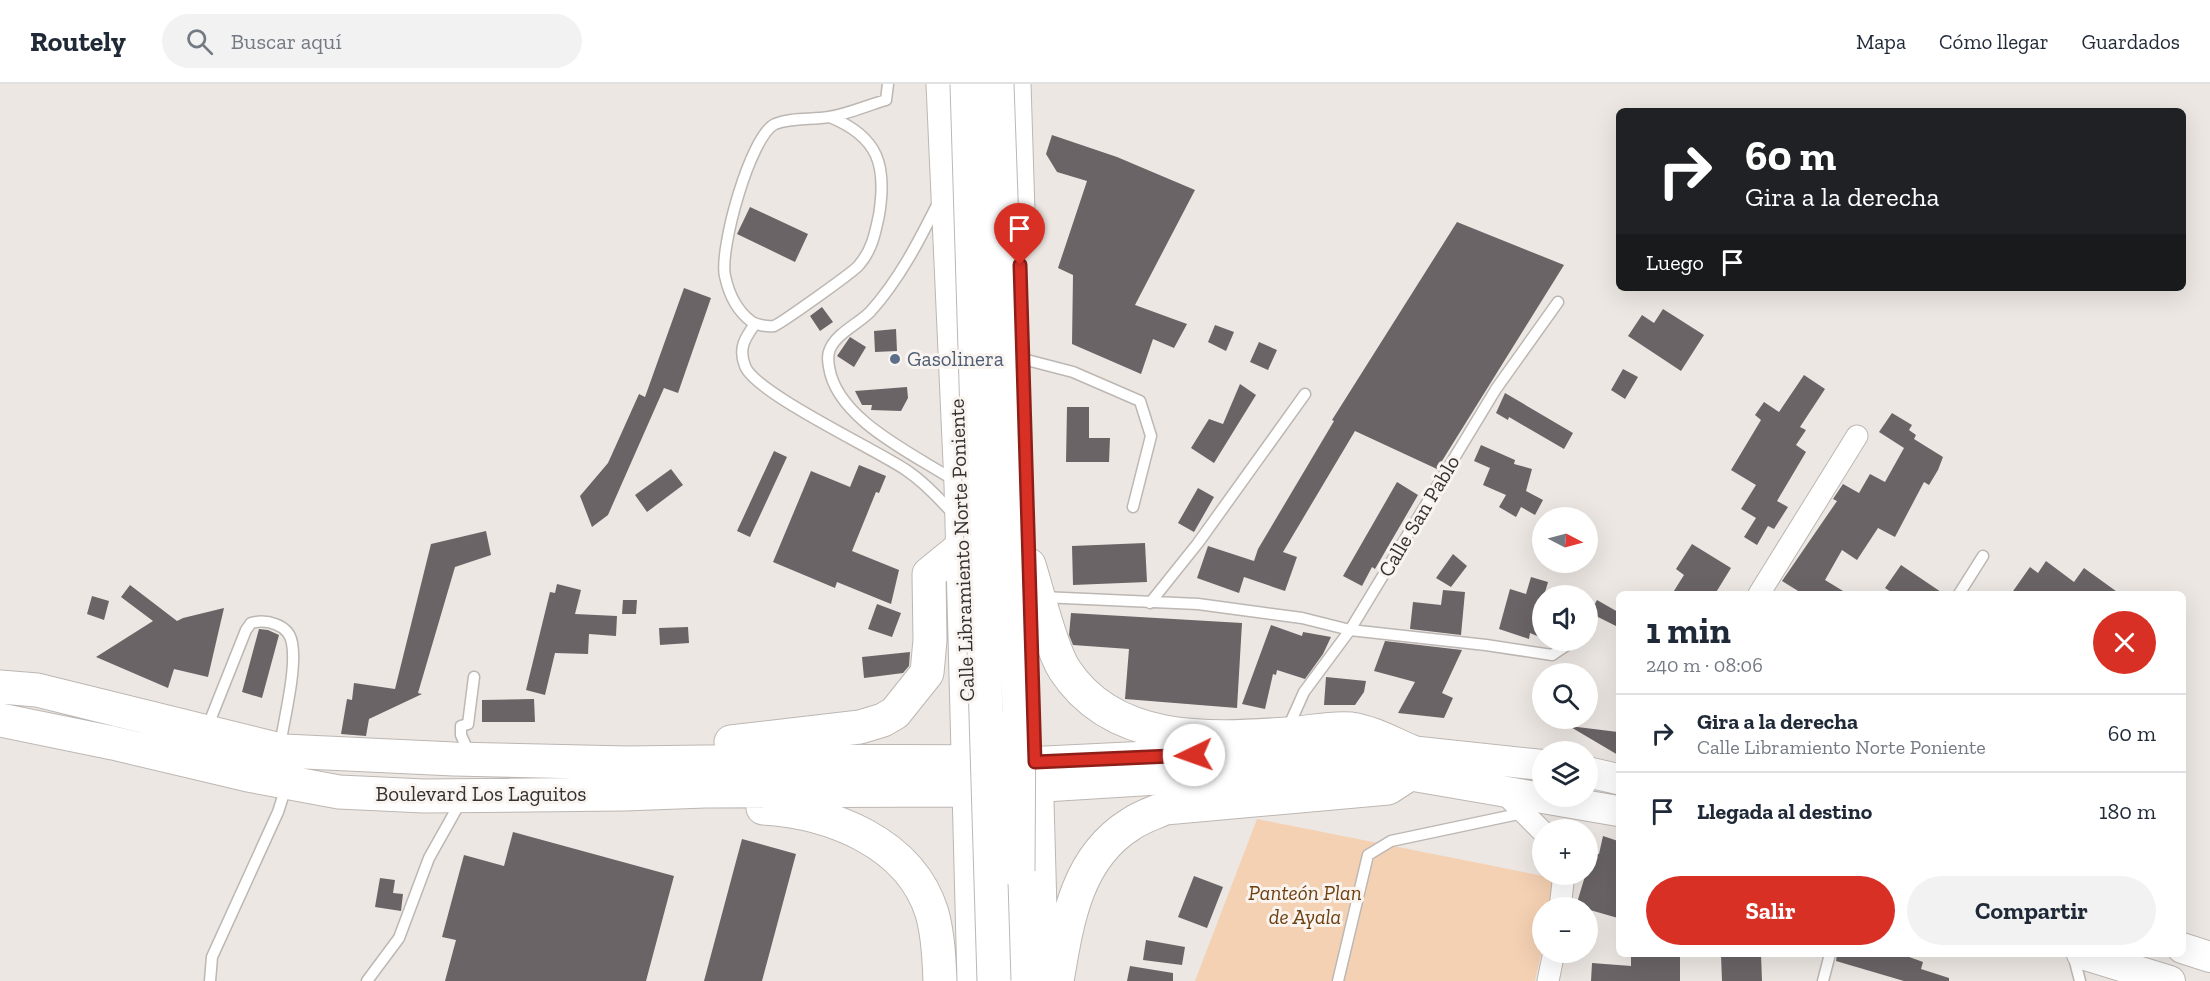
<!DOCTYPE html>
<html lang="es">
<meta charset="utf-8">
<style>
:root{--surface:#fff;--page:#f2f2f3;--text:#1f2937;--muted:#747a83;--line:#e0e1e3;--accent:#d93025}
body{margin:0;font-family:"Zilla Slab",serif;background:var(--page);color:var(--text);height:100vh;display:flex;flex-direction:column;font-size:22px;white-space:nowrap}
*{box-sizing:border-box;margin:0}
p{font-size:20px;color:var(--muted)}
.icon{flex:none;width:33px;height:33px;fill:none;stroke:currentColor;stroke-width:2;stroke-linecap:round;stroke-linejoin:round}
.map{position:relative;flex:1;overflow:hidden}
.panel{position:absolute;left:1616px;top:507px;width:570px;height:366px;display:flex;flex-direction:column;background:var(--surface);border-radius:9px;box-shadow:0 6px 24px #0002}
.panel>*{flex:none}
.banner{position:absolute;left:1616px;top:24px;width:570px;height:183px;border-radius:9px;box-shadow:0 6px 24px #0002;background:#202124;color:#fff;overflow:hidden}
.needle{width:39px;rotate:96deg}
.fabs{position:absolute;left:1532px;top:423px;display:grid;gap:12px}
.fabs a{display:grid;place-items:center;width:66px;height:66px;border-radius:50%;background:var(--surface);box-shadow:0 6px 24px #0002;font-size:30px}
.pin{position:absolute;display:grid;place-items:center;width:51px;height:51px;color:#fff;margin:-62px -26px;border-radius:50% 50% 50% 0;rotate:-45deg;box-shadow:0 0 6px #0007}
.pin .icon{rotate:45deg}
.me{position:absolute;width:66px;margin:-33px;rotate:267deg;stroke-linejoin:round;filter:drop-shadow(0 0 4px #0008)}
.turn{display:flex;align-items:center;gap:21px;height:126px;padding:0 30px;font-size:27px}
.turn .icon{width:78px;height:78px;stroke-width:2.5}
.turn b{display:block;font-size:42px;line-height:51px}
.then{display:flex;align-items:center;height:57px;padding:0 30px;background:#0003;gap:12px;font-size:22px}
.round{display:grid;place-items:center;flex:none;width:63px;height:63px;border-radius:32px;background:var(--page)}
.summary{display:flex;align-items:center;justify-content:space-between;height:102px;padding:0 30px}
h1{font-size:36px;font-weight:800;line-height:45px}
.action{display:flex;gap:12px;margin-top:auto;padding:12px 30px}
.action a{flex:1;height:69px;border-radius:36px;background:var(--accent);color:#fff;font-size:24px;font-weight:800;line-height:69px;text-align:center}
.action a+a{background:var(--page);color:var(--text)}
ul{padding:0;list-style:none}
li{display:flex;align-items:center;gap:18px;height:78px;padding:0 30px;border-top:2px solid var(--line)}
li div{flex:1}
li b{display:block;font-size:22px}
li em{font-style:normal}
header{display:flex;align-items:center;gap:36px;box-sizing:border-box;height:84px;padding:0 30px;background:var(--surface);border-bottom:2px solid var(--line)}
header strong{font-size:28px}
nav{display:flex;gap:33px;margin-inline-start:auto;font-size:21px}
.search{width:420px;height:54px;background:var(--page);display:flex;align-items:center;gap:15px;box-sizing:border-box;padding:0 21px;border-radius:33px;color:var(--muted);font-size:22px}
.map>svg:first-child{display:block}
.green{fill:#f5d1b3}
.building{fill:#6a6467}
.lines{fill:none;stroke-linecap:round;stroke-linejoin:round}
.lane-casing{stroke:#bdb7b3;stroke-width:13}
.street-casing{stroke:#bdb7b3;stroke-width:23}
.secondary-casing{stroke:#bdb7b3;stroke-width:32}
.primary-casing{stroke:#bdb7b3;stroke-width:35}
.highway-casing{stroke:#bdb7b3;stroke-width:35}
.lane{stroke:#fff;stroke-width:10}
.street{stroke:#fff;stroke-width:21}
.secondary{stroke:#fff;stroke-width:30}
.primary{stroke:#fff;stroke-width:33}
.highway{stroke:#fff;stroke-width:33}
.highway-bridge-casing{stroke:#bdb7b3;stroke-width:35;stroke-linecap:butt}
.highway-bridge{stroke:#fff;stroke-width:33}
.route-casing{stroke:#8d1f18;stroke-width:15}
.route{stroke:#d93025;stroke-width:10}
.service-dot{fill:#5c6f8a;stroke:#faf4f0;stroke-width:2}
.labels{text-anchor:middle;stroke-width:6;stroke-linejoin:round;paint-order:stroke}
.service-label{font-size:21px;fill:#4e5e75;stroke:#faf4f0;text-anchor:start}
.street-label{font-size:21px;fill:#343231;stroke:#faf4f0}
.park-label{font-size:21px;font-style:italic;fill:#6e4112;stroke:#faf4f0}
</style>
<header>
<strong>Routely</strong>
<div class="search"><svg class="icon" aria-label="search" viewBox="0 0 24 24"><circle cx="10" cy="10" r="6"/><path d="M15 15l6 6"/></svg>Buscar aquí</div>
<nav><a>Mapa</a><a>Cómo llegar</a><a>Guardados</a></nav>
</header>
<div class="map">
<svg width="2210" height="897" viewBox="0 0 2210 897">
<rect width="100%" height="100%" fill="#ece7e2"/>
<!-- green -->
<path class="green" d="M 1257,735 L 1558,795 L 1552,823 L 1542,824 L 1542,866 L 1535,897 L 1195,897 Z"/>
<!-- building -->
<path class="building" d="M 1052,51 L 1117,73 L 1195,106 L 1135,221 L 1187,240 L 1174,264 L 1153,255 L 1141,290 L 1072,260 L 1073,191 L 1058,184 L 1087,97 L 1057,88 L 1046,70 Z
M 750,123 L 808,150 L 795,178 L 737,150 Z
M 1457,138 L 1564,181 L 1437,385 L 1355,347 L 1283,468 L 1297,473 L 1285,507 L 1244,493 L 1239,509 L 1197,494 L 1208,462 L 1254,477 L 1258,465 L 1334,337 L 1332,336 Z
M 684,204 L 711,214 L 678,309 L 664,304 L 608,431 L 592,443 L 580,412 L 608,379 L 639,310 L 645,313 Z
M 822,223 L 833,238 L 820,247 L 810,232 Z
M 1663,225 L 1704,251 L 1681,287 L 1628,252 L 1642,231 L 1654,239 Z
M 1215,241 L 1234,248 L 1226,267 L 1208,258 Z
M 896,245 L 897,267 L 875,268 L 874,247 Z
M 850,253 L 866,263 L 854,283 L 837,272 Z
M 1259,258 L 1277,266 L 1268,286 L 1250,278 Z
M 1623,285 L 1638,293 L 1625,315 L 1611,306 Z
M 1804,291 L 1825,305 L 1800,343 L 1806,346 L 1796,361 L 1806,368 L 1777,417 L 1788,423 L 1774,445 L 1768,442 L 1757,461 L 1744,453 L 1756,434 L 1741,425 L 1756,401 L 1731,386 L 1761,336 L 1755,331 L 1764,318 L 1779,328 Z
M 1240,300 L 1256,311 L 1214,379 L 1191,364 L 1209,335 L 1223,340 Z
M 907,303 L 908,314 L 901,327 L 871,326 L 872,321 L 862,321 L 855,307 Z
M 1505,309 L 1573,349 L 1564,365 L 1509,333 L 1508,336 L 1496,329 Z
M 1067,323 L 1089,323 L 1089,354 L 1110,354 L 1109,378 L 1066,378 Z
M 1892,329 L 1912,341 L 1909,346 L 1916,351 L 1914,355 L 1943,373 L 1938,386 L 1929,401 L 1924,398 L 1895,453 L 1878,444 L 1857,476 L 1842,466 L 1825,496 L 1848,510 L 1803,510 L 1782,497 L 1837,417 L 1833,415 L 1843,400 L 1859,409 L 1870,390 L 1885,398 L 1904,364 L 1879,348 Z
M 1481,361 L 1515,376 L 1514,380 L 1532,385 L 1526,407 L 1543,416 L 1535,431 L 1521,423 L 1516,433 L 1499,423 L 1506,411 L 1483,401 L 1490,384 L 1474,377 Z
M 774,367 L 787,373 L 750,453 L 737,447 Z
M 859,381 L 886,392 L 879,409 L 876,408 L 852,467 L 899,486 L 891,520 L 837,498 L 835,504 L 773,478 L 811,387 L 850,403 Z
M 671,385 L 683,401 L 647,428 L 635,411 Z
M 1397,398 L 1418,411 L 1375,485 L 1372,483 L 1362,502 L 1343,492 Z
M 1198,404 L 1214,413 L 1194,448 L 1178,439 Z
M 486,447 L 491,471 L 455,483 L 418,609 L 422,610 L 369,635 L 366,652 L 341,650 L 347,615 L 352,616 L 354,599 L 395,605 L 431,460 Z
M 1145,459 L 1147,498 L 1073,501 L 1072,462 Z
M 1692,460 L 1731,484 L 1715,510 L 1672,510 L 1684,491 L 1676,485 Z
M 1453,470 L 1467,482 L 1451,503 L 1436,494 Z
M 2046,477 L 2074,498 L 2084,484 L 2120,510 L 2011,510 L 2030,483 L 2038,489 Z
M 1901,481 L 1944,510 L 1894,510 L 1885,504 Z
M 1531,493 L 1548,498 L 1544,512 L 1542,512 L 1542,554 L 1530,549 L 1529,555 L 1499,545 L 1510,505 L 1526,510 Z
M 557,500 L 581,506 L 575,530 L 617,532 L 616,552 L 589,550 L 588,570 L 555,569 L 545,611 L 526,606 L 550,508 L 555,509 Z
M 130,501 L 177,537 L 183,534 L 224,524 L 208,593 L 174,585 L 168,604 L 96,573 L 153,537 L 121,513 Z
M 1443,506 L 1465,508 L 1461,551 L 1410,545 L 1413,518 L 1441,521 Z
M 92,512 L 109,517 L 104,536 L 87,530 Z
M 623,516 L 637,516 L 636,530 L 622,530 Z
M 1597,516 L 1618,528 L 1618,543 L 1590,529 Z
M 877,520 L 901,529 L 892,553 L 868,545 Z
M 1071,529 L 1242,539 L 1237,624 L 1125,615 L 1129,565 L 1073,561 L 1069,551 Z
M 1271,541 L 1302,552 L 1303,548 L 1331,553 L 1323,570 L 1305,595 L 1277,586 L 1276,591 L 1273,590 L 1265,625 L 1242,620 Z
M 688,543 L 689,559 L 660,561 L 659,544 Z
M 259,545 L 268,546 L 279,551 L 262,614 L 242,608 Z
M 1385,557 L 1462,566 L 1442,609 L 1453,614 L 1444,634 L 1398,629 L 1415,598 L 1374,587 Z
M 910,568 L 909,582 L 903,589 L 864,594 L 862,573 Z
M 1326,593 L 1366,597 L 1364,608 L 1355,621 L 1324,621 Z
M 534,615 L 535,638 L 482,638 L 482,616 Z
M 1569,642 L 1618,648 L 1618,671 Z
M 513,748 L 674,792 L 646,897 L 445,897 L 456,856 L 442,853 L 464,771 L 504,782 Z
M 1603,752 L 1618,757 L 1618,834 L 1576,822 L 1592,769 L 1599,770 Z
M 742,755 L 796,770 L 762,897 L 704,897 Z
M 1194,792 L 1223,803 L 1207,844 L 1178,833 Z
M 380,794 L 395,796 L 393,809 L 403,810 L 401,827 L 375,823 Z
M 1146,856 L 1185,863 L 1182,881 L 1143,876 Z
M 1631,870 L 1680,872 L 1680,897 L 1591,897 L 1592,879 L 1631,882 Z
M 1753,870 L 1761,870 L 1762,897 L 1722,897 L 1721,871 Z
M 1837,870 L 1901,870 L 1923,878 L 1921,885 L 1949,894 L 1949,897 L 1904,897 L 1836,877 Z
M 1130,882 L 1173,889 L 1173,897 L 1127,897 Z"/>
<g class="lines">
<defs>
<path id="lane" d="M 830,33 C 879,53 887,82 879,131 C 875,150 872,166 859,181 C 855,187 780,240 774,242 C 768,243 757,241 752,238 C 737,227 729,211 725,192 C 719,166 750,52 775,40 C 792,33 811,36 829,33 C 848,30 868,21 886,16 L 888,0
M 938,119 C 919,157 899,196 870,228 C 858,240 837,249 830,265 C 827,271 828,277 829,283 C 837,336 914,370 955,397
M 755,240 C 745,254 738,264 745,282 C 755,309 875,365 906,386 C 924,398 940,415 954,431
M 1023,275 L 1073,288 L 1140,317 L 1151,352 L 1133,423
M 1959,510 L 1983,472
M 1042,513 L 1198,520 L 1302,534 L 1350,546 L 1486,561 L 1552,571 L 1573,557
M 1150,519 L 1198,459 L 1305,310
M 207,644 L 246,546 L 251,539 C 266,535 289,540 292,559 C 297,585 284,635 280,662
M 1287,646 L 1304,608 L 1350,546 L 1496,305 L 1558,218
M 469,669 L 461,651 L 461,642 L 468,640 L 474,593
M 2073,870 L 2080,897
M 210,897 L 212,873 L 278,728 L 286,703
M 367,897 L 399,854 L 429,774 L 461,717
M 1338,897 L 1368,771 L 1391,757 L 1523,729
M 1823,897 L 1830,870"/>
<path id="street" d="M 1759,510 L 1857,352
M 1501,706 L 1542,747
M 1560,824 L 1564,790
M 1548,897 L 1554,868"/>
<path id="secondary" d="M 1035,678 L 1262,667 L 1410,667 L 1542,681
M 1587,688 L 1618,695
M 1036,703 L 1198,693 L 1408,691 L 1618,727
M 2182,864 L 2210,873
M 2082,870 L 2170,897"/>
<path id="primary" d="M 943,0 L 961,401 L 974,897
M 1014,0 L 1018,127
M 1029,481 C 1038,509 1050,562 1064,585 C 1113,661 1208,655 1287,650 C 1307,649 1330,643 1351,645 C 1372,648 1391,659 1410,667
M 0,603 L 37,606 L 284,667 L 454,675 L 627,679 L 777,677 L 1035,678
M 0,636 L 113,659 L 248,691 L 339,708 L 424,712 L 624,710 L 705,707 L 969,706 L 1036,703
M 731,658 L 860,643 L 883,636 L 895,629 L 927,589 L 930,556 L 929,490 L 962,463
M 1036,682 L 1042,897
M 763,724 C 830,728 910,758 932,829 C 938,851 939,874 940,897
M 1057,897 C 1067,838 1076,774 1131,740 C 1141,733 1154,729 1165,724 L 1388,704 L 1408,691"/>
<path id="highway" d="M 1018,787 L 1022,897"/>
</defs>
<!-- lane casing -->
<use href="#lane" class="lane-casing"/>
<!-- street casing -->
<use href="#street" class="street-casing"/>
<!-- secondary casing -->
<use href="#secondary" class="secondary-casing"/>
<!-- primary casing -->
<use href="#primary" class="primary-casing"/>
<!-- highway casing -->
<use href="#highway" class="highway-casing"/>
<!-- lane -->
<use href="#lane" class="lane"/>
<!-- street -->
<use href="#street" class="street"/>
<!-- secondary -->
<use href="#secondary" class="secondary"/>
<!-- primary -->
<use href="#primary" class="primary"/>
<!-- highway -->
<use href="#highway" class="highway"/>
<defs>
<path id="highway-bridge" d="M 967,0 L 994,897
M 997,0 L 1019,625 L 1018,787"/>
</defs>
<!-- highway-bridge casing -->
<use href="#highway-bridge" class="highway-bridge-casing"/>
<!-- highway-bridge -->
<use href="#highway-bridge" class="highway-bridge"/>
</g>
<g class="lines">
<defs>
<path id="route" d="M 1020,181 L 1035,678 L 1194,671"/>
</defs>
<!-- route casing -->
<use href="#route" class="route-casing"/>
<!-- route -->
<use href="#route" class="route"/>
</g>
<!-- markers -->
<circle class="service-dot" cx="895" cy="275" r="6"/>
<g class="labels">
<!-- service labels -->
<g class="service-label">
<text x="907" y="282">Gasolinera</text>
</g>
<!-- street labels -->
<g class="street-label">
<text transform="translate(1419 432) rotate(-59)" y="7">Calle San Pablo</text>
<text transform="translate(962 466) rotate(-92)" y="7">Calle Libramiento Norte Poniente</text>
<text x="481" y="717">Boulevard Los Laguitos</text>
</g>
<!-- park labels -->
<g class="park-label">
<text x="1305" y="816">Panteón Plan<tspan x="1305" dy="24">de Ayala</tspan></text>
</g>
</g>
</svg>
<div class="fabs">
<a><svg class="needle" viewBox="-14 -14 28 28"><path d="M0-13l5 13h-10z" fill="#e53935"/><path d="M0 13l5-13h-10z" fill="#747a83"/></svg></a>
<a><svg class="icon" aria-label="sound" viewBox="0 0 24 24"><path d="M4 9h4l5-4v14l-5-4H4zM17 9q2 3 0 6"/></svg></a>
<a><svg class="icon" aria-label="search" viewBox="0 0 24 24"><circle cx="10" cy="10" r="6"/><path d="M15 15l6 6"/></svg></a>
<a><svg class="icon" aria-label="layers" viewBox="0 0 24 24"><path d="M12 4l9 5-9 5-9-5zM3 14l9 5 9-5"/></svg></a>
<a>+</a>
<a>−</a>
</div>
<div class="pin" style="left:1020px;top:181px;background:#d93025"><svg class="icon" aria-label="arrive" viewBox="0 0 24 24"><path d="M6 21V4h12l-3 4 3 4H6"/></svg></div>
<svg class="me" style="left:1194px;top:671px" viewBox="-20 -20 40 40"><circle r="19" fill="#fff"/><path d="M0-13L10 11 0 6-10 11z" fill="#d93025"/></svg>
<div class="banner">
<div class="turn"><svg class="icon" aria-label="right" viewBox="0 0 24 24"><path d="M7 20v-9h11M14 6l5 5-5 5"/></svg><div><b>60 m</b>Gira a la derecha</div></div>
<div class="then">Luego<svg class="icon" aria-label="arrive" viewBox="0 0 24 24"><path d="M6 21V4h12l-3 4 3 4H6"/></svg></div>
</div>
<section class="panel">
<div class="summary"><div><h1>1 min</h1><p>240 m · 08:06</p></div><a class="round" style="background:#d93025;color:#fff"><svg class="icon" aria-label="close" viewBox="0 0 24 24"><path d="M6 6l12 12M18 6L6 18"/></svg></a></div>
<ul>
<li><svg class="icon" aria-label="right" viewBox="0 0 24 24"><path d="M7 20v-9h11M14 6l5 5-5 5"/></svg><div><b>Gira a la derecha</b><p>Calle Libramiento Norte Poniente</p></div><em>60 m</em></li>
<li><svg class="icon" aria-label="arrive" viewBox="0 0 24 24"><path d="M6 21V4h12l-3 4 3 4H6"/></svg><div><b>Llegada al destino</b></div><em>180 m</em></li>
</ul>
<div class="action"><a>Salir</a><a>Compartir</a></div>
</section>
</div>
